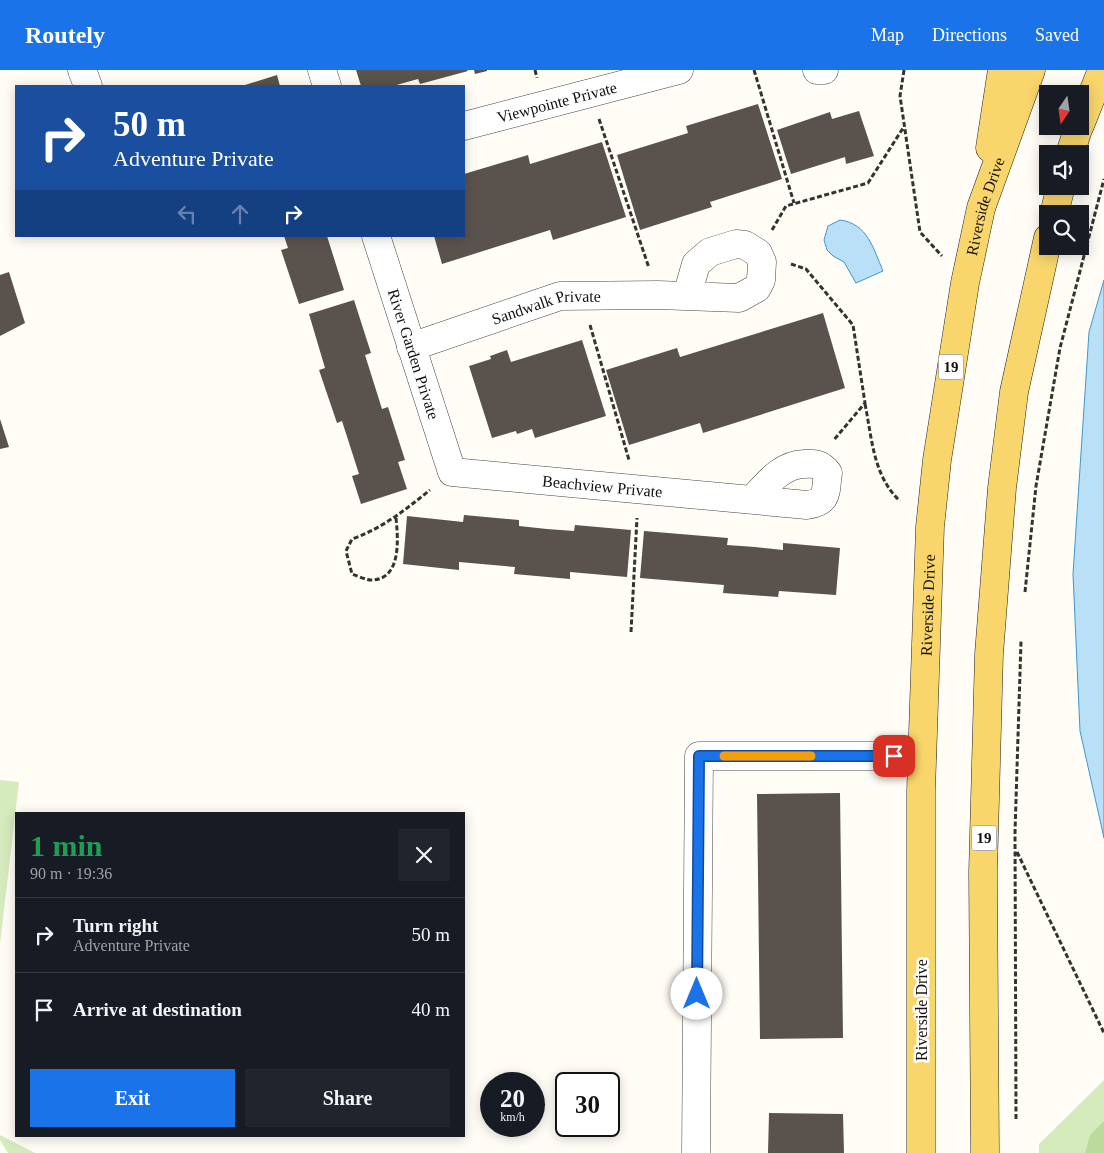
<!DOCTYPE html>
<meta charset="utf-8">
<style>
:root{--surface:#171b24;--page:#20242c;--text:#f1f3f6;--muted:#9ea1a6;--line:#363941;--accent:#1a73e8}
body{margin:0;font-family:Georgia,serif;background:var(--page);color:var(--text);height:100vh;display:flex;flex-direction:column;font-size:19px;white-space:nowrap}
*{box-sizing:border-box;margin:0}
p{font-size:16px;color:var(--muted)}
.icon{flex:none;width:28px;height:28px;fill:none;stroke:currentColor;stroke-width:2;stroke-linecap:round;stroke-linejoin:round}
.map{position:relative;flex:1;overflow:hidden}
.sheet{position:absolute;left:15px;top:742px;width:450px;height:325px;display:flex;flex-direction:column;background:var(--surface);border-radius:0px;box-shadow:0 2px 12px #0003}
.sheet>*{flex:none}
.hud{position:absolute;left:15px;top:15px;width:450px;height:152px;border-radius:0px;box-shadow:0 2px 12px #0003;background:#1a4fa0;color:#fff;overflow:hidden}
.needle{width:32px;rotate:193deg}
.tools{position:absolute;left:1039px;top:15px;display:grid;gap:10px}
.tools a{display:grid;place-items:center;width:50px;height:50px;border-radius:0px;background:var(--surface);box-shadow:0 2px 12px #0003;font-size:25px}
.speed{position:absolute;left:480px;top:1002px;display:flex;gap:10px;font-size:25px;font-weight:700;text-align:center}
.speed>*{display:grid;place-content:center;width:65px;height:65px;border-radius:50%;background:var(--surface);box-shadow:0 2px 12px #0003;line-height:1}
.speed small{font-size:12px;font-weight:400}
.speed .limit{border:2px solid #111;border-radius:8px;background:#fff;color:#111}
.pin{position:absolute;display:grid;place-items:center;width:42px;height:42px;color:#fff;margin:-21px;border-radius:10px;box-shadow:0 2px 8px #0006}
.me{position:absolute;width:55px;margin:-28px;rotate:0deg;stroke-linejoin:round;filter:drop-shadow(0 0 4px #0008)}
.turn{display:flex;align-items:center;gap:18px;height:105px;padding:0 15px;font-size:22px}
.turn .icon{width:65px;height:65px;stroke-width:2.5}
.turn b{display:block;font-size:35px;line-height:42px}
.lanes{display:flex;align-items:center;height:48px;padding:0 15px;background:#0003;justify-content:center;gap:25px;direction:ltr}
.lanes .off{opacity:.35}
.round{display:grid;place-items:center;flex:none;width:52px;height:52px;border-radius:0px;background:var(--page)}
.summary{display:flex;align-items:center;justify-content:space-between;height:85px;padding:0 15px}
h1{font-size:30px;font-weight:700;line-height:38px;color:#1e9e55}
.button{display:flex;gap:10px;margin-top:auto;padding:10px 15px}
.button a{flex:1;height:58px;border-radius:0px;background:var(--accent);color:#fff;font-size:20px;font-weight:700;line-height:58px;text-align:center}
.button a+a{background:var(--page);color:var(--text)}
ul{padding:0;list-style:none}
li{display:flex;align-items:center;gap:15px;height:75px;padding:0 15px;border-top:1px solid var(--line)}
li div{flex:1}
li b{display:block;font-size:19px}
li em{font-style:normal}
header{display:flex;align-items:center;gap:30px;box-sizing:border-box;height:70px;padding:0 25px;background:var(--accent);color:#fff}
header strong{font-size:24px}
nav{display:flex;gap:28px;margin-inline-start:auto;font-size:18px}
.map>svg:first-child{display:block}
.green{fill:#d5ebbd}
.forest{fill:#b9dc9c}
.water{fill:#b9e0f7;stroke:#3f96cf}
.building{fill:#5a524d}
.lines{fill:none;stroke-linecap:round;stroke-linejoin:round}
.minor-casing{stroke:#444;stroke-width:29}
.major-casing{stroke:#222;stroke-width:29}
.path{stroke:#333;stroke-width:3;stroke-dasharray:5 2.5;stroke-linecap:butt}
.minor{stroke:#fff;stroke-width:28}
.major{stroke:#f9d66b;stroke-width:28}
.route-casing{stroke:#114b97;stroke-width:12}
.route{stroke:#1a73e8;stroke-width:9}
.slow{stroke:#f59e0b;stroke-width:9}
.labels{text-anchor:middle;stroke-width:5;stroke-linejoin:round;paint-order:stroke}
.shield{fill:#fff;stroke:#585858;stroke-width:1}
.shield-label{font-size:15px;font-weight:bold;fill:#111}
.street-label{font-size:16px;fill:#111;stroke:#fff}
</style>
<header>
<strong>Routely</strong>
<nav><a>Map</a><a>Directions</a><a>Saved</a></nav>
</header>
<div class="map">
<svg width="1104" height="1083" viewBox="0 0 1104 1083">
<rect width="100%" height="100%" fill="#fffdf5"/>
<!-- green -->
<path class="green" d="M 0,710 L 19,712 L 0,874 Z
M 1104,1010 L 1104,1083 L 1039,1083 L 1039,1074 Z
M 0,1065 L 35,1083 L 8,1083 L 0,1070 Z"/>
<!-- forest -->
<path class="forest" d="M 1104,1051 L 1104,1083 L 1085,1083 L 1090,1065 Z"/>
<!-- water -->
<path class="water" d="M 840,150 C 868,154 873,178 883,201 L 856,213 L 844,192 L 833,186 L 827,180 L 824,170 L 828,156 Z
M 1104,210 L 1104,768 L 1080,661 L 1073,504 L 1089,262 Z"/>
<!-- building -->
<path class="building" d="M 356,0 L 467,0 L 468,1 L 420,14 L 418,9 L 393,16 L 361,16 Z
M 474,0 L 487,0 L 487,1 L 475,4 Z
M 277,5 L 280,16 L 242,16 Z
M 758,34 L 782,109 L 710,132 L 712,137 L 640,160 L 617,85 L 688,63 L 686,56 Z
M 859,41 L 874,86 L 846,94 L 845,87 L 791,104 L 777,60 L 830,42 L 832,49 Z
M 602,72 L 626,147 L 553,170 L 550,160 L 442,194 L 434,166 L 464,166 L 464,104 L 528,85 L 530,94 Z
M 284,166 L 327,166 L 344,220 L 299,234 L 281,180 L 288,178 Z
M 9,202 L 25,253 L 0,266 L 0,205 Z
M 354,230 L 371,283 L 365,285 L 382,339 L 388,337 L 405,390 L 398,392 L 407,419 L 361,434 L 352,406 L 359,404 L 342,351 L 337,353 L 319,300 L 325,298 L 309,244 Z
M 823,243 L 845,318 L 703,363 L 700,353 L 629,375 L 606,300 L 677,278 L 680,287 Z
M 582,270 L 606,346 L 535,368 L 532,359 L 517,364 L 516,361 L 492,368 L 469,296 L 491,289 L 490,286 L 507,280 L 511,292 Z
M 0,349 L 9,377 L 0,379 Z
M 464,445 L 519,450 L 519,456 L 547,459 L 574,461 L 575,455 L 631,460 L 627,507 L 570,502 L 570,509 L 514,504 L 515,497 L 459,492 L 459,500 L 403,494 L 407,446 L 463,452 Z
M 644,461 L 728,468 L 727,475 L 755,477 L 783,480 L 783,473 L 840,478 L 836,525 L 779,521 L 778,527 L 751,525 L 723,523 L 724,515 L 640,508 Z
M 840,723 L 843,968 L 760,969 L 757,724 Z
M 769,1043 L 843,1044 L 844,1083 L 768,1083 Z"/>
<g class="lines">
<defs>
<g id="minor">
<path d="M 82,0 L 88,16"/>
<path d="M 322,0 L 327,16"/>
<path d="M 817,0 L 824,0"/>
<path id="s1" d="M 464,56 L 679,0"/>
<path id="s2" d="M 376,166 L 452,402 L 807,435 C 829,432 825,422 828,403 C 821,394 815,393 804,394 C 781,395 768,413 753,429"/>
<path id="s3" d="M 411,277 L 560,226 L 658,225 L 739,228 L 757,218 L 761,210 L 762,192 L 758,183 L 745,175 L 736,174 L 710,182 L 696,194 L 687,226"/>
<path d="M 696,1083 L 699,686 L 922,686"/>
</g>
<g id="major">
<path d="M 1080,55 L 1102,0"/>
<path d="M 990,78 L 1002,0"/>
<path d="M 1070,84 L 1079,56"/>
<path d="M 1054,144 L 1061,116"/>
<path id="s4" d="M 921,1083 L 921,721 L 930,457 L 937,390 L 965,213 L 981,138 L 1031,0"/>
<path d="M 985,1083 L 983,802 L 989,584 L 1002,418 L 1014,322 L 1048,168"/>
</g>
</defs>
<!-- minor casing -->
<use href="#minor" class="minor-casing"/>
<!-- major casing -->
<use href="#major" class="major-casing"/>
<!-- path -->
<path class="path" d="M 535,0 L 537,8
M 754,0 L 794,133
M 904,0 L 900,26 L 920,162 L 942,186
M 599,49 L 649,198
M 772,160 L 786,136 L 868,113 L 905,55
M 791,194 L 806,199 L 853,255 L 865,333 L 833,371
M 590,255 L 629,390
M 865,334 C 872,368 873,406 900,431
M 396,448 C 398,468 402,510 371,510 C 366,510 358,506 352,504 L 346,481 L 352,469 C 383,458 405,440 430,420
M 1025,522 L 1036,416 L 1060,278 L 1104,109
M 631,562 L 637,448
M 1017,782 L 1104,963
M 1016,1049 L 1015,762 L 1021,571"/>
<!-- minor -->
<use href="#minor" class="minor"/>
<!-- major -->
<use href="#major" class="major"/>
</g>
<g class="lines">
<defs>
<path id="route" d="M 697,924 L 699,686 L 894,686"/>
</defs>
<!-- route casing -->
<use href="#route" class="route-casing"/>
<!-- route -->
<use href="#route" class="route"/>
<!-- slow -->
<path class="slow" d="M 724,686 L 811,686"/>
</g>
<g class="labels">
<!-- shield labels -->
<g class="shield">
<rect x="938.5" y="284.5" width="25" height="25" rx="4"/>
<rect x="971.5" y="755.5" width="25" height="25" rx="4"/>
</g>
<g class="shield-label">
<text x="951" y="302">19</text>
<text x="984" y="773">19</text>
</g>
<!-- street labels -->
<g class="street-label">
<text dy="6" stroke="none"><textPath href="#s1" startOffset="96">Viewpointe Private</textPath></text>
<text dy="6" stroke="none"><textPath href="#s4" startOffset="952">Riverside Drive</textPath></text>
<text dy="6" stroke="none"><textPath href="#s3" startOffset="142">Sandwalk Private</textPath></text>
<text dy="6" stroke="none"><textPath href="#s2" startOffset="124">River Garden Private</textPath></text>
<text dy="6" stroke="none"><textPath href="#s2" startOffset="399">Beachview Private</textPath></text>
<text dy="6" stroke="none"><textPath href="#s4" startOffset="548">Riverside Drive</textPath></text>
<text transform="translate(921 940) rotate(-90)" y="6">Riverside Drive</text>
</g>
</g>
</svg>
<div class="tools">
<a><svg class="needle" viewBox="-14 -14 28 28"><path d="M0-13l5 13h-10z" fill="#e53935"/><path d="M0 13l5-13h-10z" fill="#9ea1a6"/></svg></a>
<a><svg class="icon" aria-label="sound" viewBox="0 0 24 24"><path d="M4 9h4l5-4v14l-5-4H4zM17 9q2 3 0 6"/></svg></a>
<a><svg class="icon" aria-label="search" viewBox="0 0 24 24"><circle cx="10" cy="10" r="6"/><path d="M15 15l6 6"/></svg></a>
</div>
<div class="speed"><div>20<small>km/h</small></div><div class="limit">30</div></div>
<div class="pin" style="left:894px;top:686px;background:#d93025"><svg class="icon" aria-label="arrive" viewBox="0 0 24 24"><path d="M6 21V4h12l-3 4 3 4H6"/></svg></div>
<svg class="me" style="left:697px;top:924px" viewBox="-20 -20 40 40"><circle r="19" fill="#fff"/><path d="M0-13L10 11 0 6-10 11z" fill="#1a73e8"/></svg>
<div class="hud">
<div class="turn"><svg class="icon" aria-label="right" viewBox="0 0 24 24"><path d="M7 20v-9h11M14 6l5 5-5 5"/></svg><div><b>50 m</b>Adventure Private</div></div>
<div class="lanes"><svg class="icon off" aria-label="left" viewBox="0 0 24 24"><path d="M17 20v-9H6M10 6l-5 5 5 5"/></svg><svg class="icon off" aria-label="ahead" viewBox="0 0 24 24"><path d="M12 20V5M6 11l6-6 6 6"/></svg><svg class="icon" aria-label="right" viewBox="0 0 24 24"><path d="M7 20v-9h11M14 6l5 5-5 5"/></svg></div>
</div>
<section class="sheet">
<div class="summary"><div><h1>1 min</h1><p>90 m · 19:36</p></div><a class="round"><svg class="icon" aria-label="close" viewBox="0 0 24 24"><path d="M6 6l12 12M18 6L6 18"/></svg></a></div>
<ul>
<li><svg class="icon" aria-label="right" viewBox="0 0 24 24"><path d="M7 20v-9h11M14 6l5 5-5 5"/></svg><div><b>Turn right</b><p>Adventure Private</p></div><em>50 m</em></li>
<li><svg class="icon" aria-label="arrive" viewBox="0 0 24 24"><path d="M6 21V4h12l-3 4 3 4H6"/></svg><div><b>Arrive at destination</b></div><em>40 m</em></li>
</ul>
<div class="button"><a>Exit</a><a>Share</a></div>
</section>
</div>
